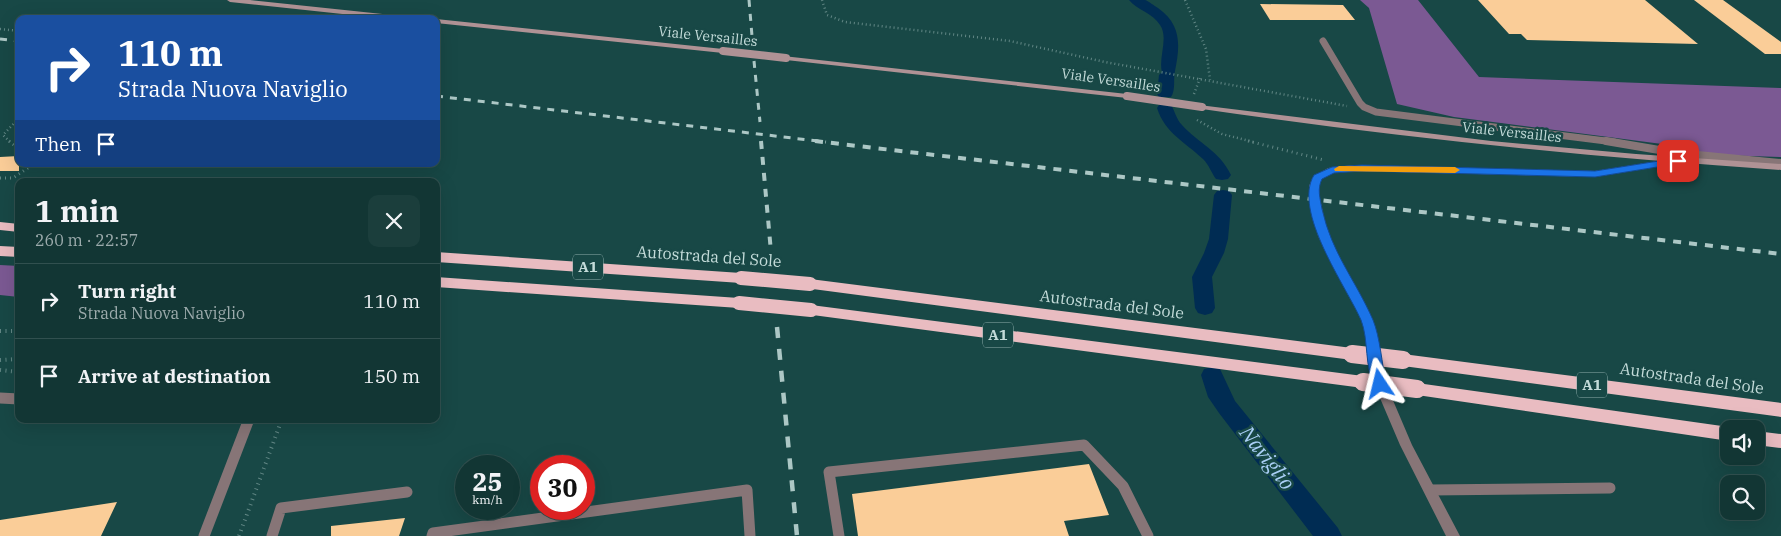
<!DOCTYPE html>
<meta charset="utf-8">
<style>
:root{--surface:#123634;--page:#1b3e3c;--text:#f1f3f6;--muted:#9cabac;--line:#31504f}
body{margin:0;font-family:"IBM Plex Serif",serif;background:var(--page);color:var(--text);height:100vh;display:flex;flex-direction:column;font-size:19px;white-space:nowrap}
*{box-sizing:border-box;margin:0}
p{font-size:16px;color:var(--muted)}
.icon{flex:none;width:28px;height:28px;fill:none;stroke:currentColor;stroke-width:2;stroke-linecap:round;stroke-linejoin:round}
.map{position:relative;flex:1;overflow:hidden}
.panel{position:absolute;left:15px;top:178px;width:425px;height:245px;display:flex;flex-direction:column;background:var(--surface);border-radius:10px;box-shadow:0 5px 20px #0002,0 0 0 1px var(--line)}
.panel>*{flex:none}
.hud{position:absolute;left:15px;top:15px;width:425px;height:152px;border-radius:10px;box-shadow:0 5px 20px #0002,0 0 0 1px var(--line);background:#1a4fa0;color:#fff;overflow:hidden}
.fabs{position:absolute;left:1720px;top:420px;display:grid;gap:10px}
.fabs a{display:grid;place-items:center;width:45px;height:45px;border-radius:10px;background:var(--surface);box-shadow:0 5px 20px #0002,0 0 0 1px var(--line);font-size:25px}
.speed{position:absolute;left:455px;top:455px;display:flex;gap:10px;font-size:25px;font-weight:700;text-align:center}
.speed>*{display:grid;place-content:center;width:65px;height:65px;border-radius:50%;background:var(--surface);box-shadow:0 5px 20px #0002,0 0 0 1px var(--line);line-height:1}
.speed small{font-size:12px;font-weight:400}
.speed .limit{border:8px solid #d22;background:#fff;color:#111}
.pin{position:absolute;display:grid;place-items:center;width:42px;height:42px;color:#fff;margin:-21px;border-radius:10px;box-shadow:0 2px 8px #0006}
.me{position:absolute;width:55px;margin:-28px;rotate:350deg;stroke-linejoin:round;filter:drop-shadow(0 0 4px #0008)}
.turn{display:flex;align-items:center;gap:18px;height:105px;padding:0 20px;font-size:22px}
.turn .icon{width:65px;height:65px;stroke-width:2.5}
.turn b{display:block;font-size:35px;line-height:42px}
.then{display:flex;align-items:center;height:48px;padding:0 20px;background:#0003;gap:10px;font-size:19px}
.round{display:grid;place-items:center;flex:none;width:52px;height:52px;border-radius:10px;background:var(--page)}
.headline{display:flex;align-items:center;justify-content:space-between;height:85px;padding:0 20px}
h1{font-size:30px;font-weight:700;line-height:38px}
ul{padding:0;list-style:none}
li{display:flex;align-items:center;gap:15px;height:75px;padding:0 20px;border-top:1px solid var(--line)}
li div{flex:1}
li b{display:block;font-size:19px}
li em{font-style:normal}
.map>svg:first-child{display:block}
.green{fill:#7b5993}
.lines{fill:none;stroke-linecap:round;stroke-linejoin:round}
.canal{fill:#002c53;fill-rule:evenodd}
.building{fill:#facd98}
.path-far2{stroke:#628785;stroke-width:2.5;stroke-dasharray:1 3;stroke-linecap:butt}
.path-far1{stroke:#628785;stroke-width:3;stroke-dasharray:1 4;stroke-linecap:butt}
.path{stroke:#628785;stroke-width:4;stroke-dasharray:1 4.5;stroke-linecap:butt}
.lane-far2{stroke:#877577;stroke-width:7}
.lane-far1{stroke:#877577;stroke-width:8}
.lane{stroke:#877577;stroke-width:11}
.street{fill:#877577;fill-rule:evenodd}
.secondary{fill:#af9295;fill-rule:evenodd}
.highway{fill:#e9bcc1;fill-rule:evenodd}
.rail-far2{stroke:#acc7c5;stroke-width:3;stroke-dasharray:7 7;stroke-linecap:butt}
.rail-far1{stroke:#acc7c5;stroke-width:4;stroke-dasharray:8 8;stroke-linecap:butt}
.rail{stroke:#acc7c5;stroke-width:4.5;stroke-dasharray:11 11;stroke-linecap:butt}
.secondary-bridge{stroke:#af9295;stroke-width:8}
.highway-bridge-far1{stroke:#e9bcc1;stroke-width:14}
.highway-bridge{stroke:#e9bcc1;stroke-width:18}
.route{fill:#1a73e8;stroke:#114b97}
.slow{fill:#f59e0b}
.labels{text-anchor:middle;stroke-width:5;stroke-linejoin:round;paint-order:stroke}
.far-street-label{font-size:14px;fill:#c3dbd9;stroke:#184846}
.shield{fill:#184846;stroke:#90afad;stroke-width:1}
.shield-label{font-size:15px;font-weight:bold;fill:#c3dbd9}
.street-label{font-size:16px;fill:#c3dbd9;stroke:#184846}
.near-water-label{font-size:21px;font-style:italic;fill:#aacff6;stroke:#184846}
</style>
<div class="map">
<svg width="1781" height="536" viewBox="0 0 1781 536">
<rect width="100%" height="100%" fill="#184846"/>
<!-- green -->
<path class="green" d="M 1360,0 L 1418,0 L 1479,77 L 1781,88 L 1781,157 L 1687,154 L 1662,144 L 1454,117 L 1397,104 L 1369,8 Z
M 0,265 L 19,266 L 19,297 L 0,295 Z"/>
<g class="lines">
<!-- canal -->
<path class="canal" d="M 1129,0 C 1134,0 1140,0 1145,0 C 1149,1 1154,6 1158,8 C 1182,25 1180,46 1175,71 C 1173,79 1176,90 1171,97 L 1159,97 L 1157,94 L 1159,75 L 1162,72 C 1158,58 1169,38 1160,25 C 1153,13 1137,10 1129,0 Z
M 1165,103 L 1171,105 C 1175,111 1176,119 1182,125 C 1199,144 1219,150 1231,175 L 1228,179 L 1222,180 L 1216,179 C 1211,172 1209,165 1203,159 C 1185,142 1165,133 1157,108 L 1159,105 Z
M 1223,190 L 1229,191 L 1232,195 L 1228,239 L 1224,253 L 1212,277 L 1215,308 L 1212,313 L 1205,315 L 1198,313 L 1195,308 L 1192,277 L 1204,253 L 1209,239 L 1214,195 L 1217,191 Z
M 1212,367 L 1220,369 L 1235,401 L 1338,528 L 1342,536 L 1313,536 L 1219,413 L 1208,397 L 1201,375 L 1204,369 Z"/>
</g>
<!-- building -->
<path class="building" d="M 1478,0 L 1645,0 L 1698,44 L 1527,40 L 1521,34 L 1509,34 Z
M 1694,0 L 1723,0 L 1781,42 L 1781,54 L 1765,54 Z
M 1260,4 L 1343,5 L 1355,20 L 1270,20 Z
M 19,156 L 19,171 L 0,171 L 0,157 Z
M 1089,464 L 1109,515 L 1064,521 L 1069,536 L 858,536 L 852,494 Z
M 117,502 L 101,536 L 0,536 L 0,520 Z
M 405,518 L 399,536 L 331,536 L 331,526 Z"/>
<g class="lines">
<!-- path-far2 -->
<path class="path-far2" d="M 822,0 L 827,15 L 845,22 L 1010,41 L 1105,62 L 1347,106
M 1185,0 L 1206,49 L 1210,80
M 0,29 L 19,31
M 1194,94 L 1200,78
M 1197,120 L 1222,134 L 1253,142
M 10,142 L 3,135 L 19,118"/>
<!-- path-far1 -->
<path class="path-far1" d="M 9,141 L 14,145 L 19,145
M 1248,141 L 1324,160
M 0,178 L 13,178 L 34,164"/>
<!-- path -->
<path class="path" d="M 0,331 L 19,331
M 0,360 L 19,359
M 0,370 L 19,372
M 239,536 L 282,419"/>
<!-- lane-far2 -->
<path class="lane-far2" d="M 1323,41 L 1360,103 L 1364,107 L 1376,112 L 1614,142"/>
<!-- lane-far1 -->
<path class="lane-far1" d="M 1606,141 L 1677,153 L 1781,163"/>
<!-- lane -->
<path class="lane" d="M 0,398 L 19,399
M 1430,490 L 1610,488
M 204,536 L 249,419
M 272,536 L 281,508 L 407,492
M 432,536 L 433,533 L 747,490 L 750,536
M 839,536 L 829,472 L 1084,445 L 1123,486 L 1148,536"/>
<!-- street -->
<path class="street" d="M 1678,158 L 1681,159 L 1682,161 L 1681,163 L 1595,177 L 1353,171 L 1333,172 L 1321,178 L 1319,186 L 1319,194 L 1328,236 L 1373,321 L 1386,384 L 1412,445 L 1460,536 L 1446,536 L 1400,445 L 1374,384 L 1363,321 L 1318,236 L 1309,194 L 1309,186 L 1313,177 L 1328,168 L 1353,165 L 1595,171 Z"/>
<!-- secondary -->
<path class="secondary" d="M 227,0 L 250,0 L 411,17 L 414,19 L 389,19 L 230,2 Z
M 436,19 L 723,49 L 727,51 L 723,53 L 436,23 Z
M 783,56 L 1127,94 L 1131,96 L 1127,98 L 786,60 L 783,60 Z
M 1199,105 L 1491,141 L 1636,154 L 1781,164 L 1781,170 C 1587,157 1394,137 1202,109 L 1199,109 Z"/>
<!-- highway -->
<path class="highway" d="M 0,222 L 19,224 L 19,232 L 0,230 Z
M 0,246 L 19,247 L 19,257 L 0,256 Z
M 436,252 L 741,273 L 746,274 L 749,278 L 746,282 L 741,283 L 436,262 Z
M 436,277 L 739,298 L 745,299 L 747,303 L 745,307 L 739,308 L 436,287 Z
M 810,279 L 1352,348 L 1358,350 L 1360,354 L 1358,358 L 1352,360 L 805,288 L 802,284 L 805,280 Z
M 811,305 L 1363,376 L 1369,378 L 1372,382 L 1369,386 L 1363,388 L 805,314 L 803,310 L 805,306 Z
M 1403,354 L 1781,403 L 1781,417 L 1403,366 L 1397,364 L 1395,360 L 1397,356 Z
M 1417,383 L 1729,427 L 1735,429 L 1729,429 L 1729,441 L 1417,395 L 1411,394 L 1408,389 L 1411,384 Z
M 1756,431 L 1781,434 L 1781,448 L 1756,445 Z"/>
<!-- rail-far2 -->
<path class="rail-far2" d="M 749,0 L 753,48
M 0,39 L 19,41
M 754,61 L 760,122
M 436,96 L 826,142"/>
<!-- rail-far1 -->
<path class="rail-far1" d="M 761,141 L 772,263
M 815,141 L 1781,254"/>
<!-- rail -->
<path class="rail" d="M 777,327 L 797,536"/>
<!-- secondary-bridge -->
<path class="secondary-bridge" d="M 723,51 L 786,58
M 1127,96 L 1202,107"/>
<!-- highway-bridge-far1 -->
<path class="highway-bridge-far1" d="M 741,278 L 810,284
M 739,303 L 811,310"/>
<!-- highway-bridge -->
<path class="highway-bridge" d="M 1352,354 L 1403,360
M 1363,382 L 1417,389"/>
</g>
<!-- route -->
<path class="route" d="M 1678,158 L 1683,161 L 1682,163 L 1595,177 L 1362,171 L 1334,173 L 1322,179 C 1317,189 1320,198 1322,209 C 1332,254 1355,279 1373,320 C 1380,337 1382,364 1386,384 L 1384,387 L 1375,387 C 1364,367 1369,340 1361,320 C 1346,286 1292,211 1314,175 L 1332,167 L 1362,165 L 1595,171 Z"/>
<!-- slow -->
<path class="slow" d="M 1339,166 L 1455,167 L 1460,170 L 1455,173 L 1335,171 L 1334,169 Z"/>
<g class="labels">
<!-- far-street labels -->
<g class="far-street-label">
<text transform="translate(708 36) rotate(6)" y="5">Viale Versailles</text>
<text transform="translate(1111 80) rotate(8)" y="5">Viale Versailles</text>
<text transform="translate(1512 132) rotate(6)" y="5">Viale Versailles</text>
</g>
<!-- shield labels -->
<g class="shield">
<rect x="573" y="254.5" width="30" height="25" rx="4"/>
<rect x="983" y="322.5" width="30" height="25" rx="4"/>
<rect x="1577" y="372.5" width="30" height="25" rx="4"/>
</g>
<g class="shield-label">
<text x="588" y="272">A1</text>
<text x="998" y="340">A1</text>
<text x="1592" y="390">A1</text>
</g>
<!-- street labels -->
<g class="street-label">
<text transform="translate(709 256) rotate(4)" y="6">Autostrada del Sole</text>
<text transform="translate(1112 304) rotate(7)" y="6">Autostrada del Sole</text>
<text transform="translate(1692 378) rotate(8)" y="6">Autostrada del Sole</text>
</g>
<!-- near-water labels -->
<g class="near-water-label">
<text transform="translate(1267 458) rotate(52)" y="7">Naviglio</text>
</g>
</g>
</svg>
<div class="fabs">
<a><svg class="icon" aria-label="sound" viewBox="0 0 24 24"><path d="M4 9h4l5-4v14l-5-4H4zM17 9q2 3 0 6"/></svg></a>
<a><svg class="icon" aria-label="search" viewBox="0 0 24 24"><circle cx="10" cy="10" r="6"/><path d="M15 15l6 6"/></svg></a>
</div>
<div class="speed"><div>25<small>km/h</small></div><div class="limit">30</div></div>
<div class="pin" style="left:1678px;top:161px;background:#d93025"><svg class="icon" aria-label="arrive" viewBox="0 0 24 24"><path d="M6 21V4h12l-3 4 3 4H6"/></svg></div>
<svg class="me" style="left:1380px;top:384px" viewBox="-20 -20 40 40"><path d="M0-17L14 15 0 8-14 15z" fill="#1a73e8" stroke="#fff" stroke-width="4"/></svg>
<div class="hud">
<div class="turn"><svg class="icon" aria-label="right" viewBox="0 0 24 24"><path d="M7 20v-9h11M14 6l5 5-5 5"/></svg><div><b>110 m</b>Strada Nuova Naviglio</div></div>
<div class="then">Then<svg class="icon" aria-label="arrive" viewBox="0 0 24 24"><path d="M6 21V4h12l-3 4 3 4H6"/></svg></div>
</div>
<section class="panel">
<div class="headline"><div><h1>1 min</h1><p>260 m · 22:57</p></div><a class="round"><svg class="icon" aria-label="close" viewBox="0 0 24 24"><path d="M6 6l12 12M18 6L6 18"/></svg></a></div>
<ul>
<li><svg class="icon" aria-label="right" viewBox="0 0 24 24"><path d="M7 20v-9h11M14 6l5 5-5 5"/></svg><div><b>Turn right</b><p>Strada Nuova Naviglio</p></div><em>110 m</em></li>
<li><svg class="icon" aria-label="arrive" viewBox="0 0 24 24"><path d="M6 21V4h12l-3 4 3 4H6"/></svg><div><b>Arrive at destination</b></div><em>150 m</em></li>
</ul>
</section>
</div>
